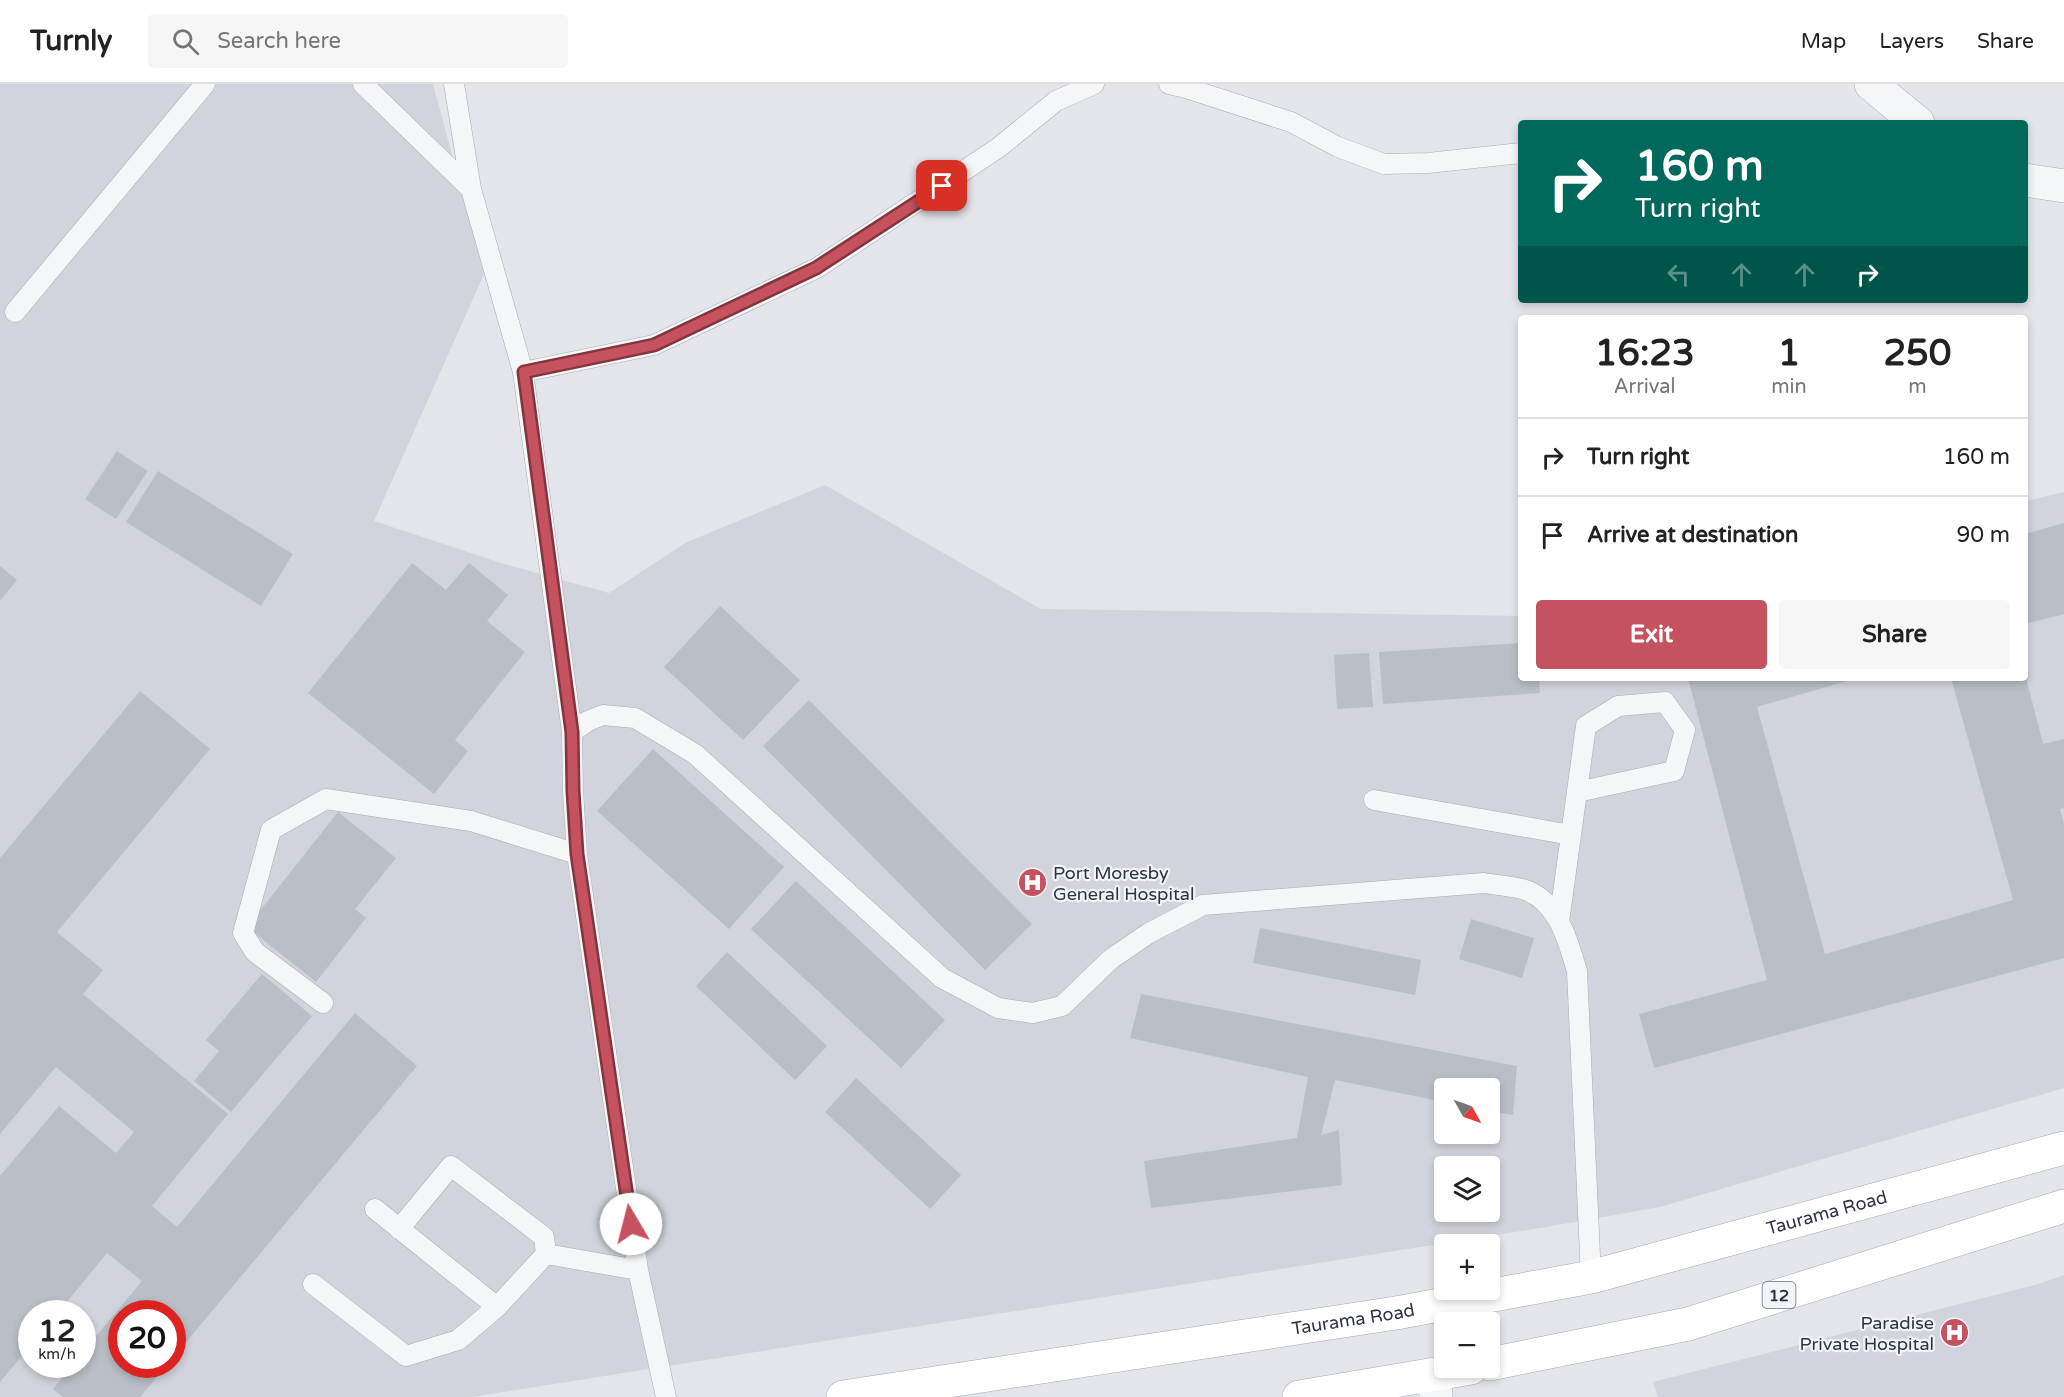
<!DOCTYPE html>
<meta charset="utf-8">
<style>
:root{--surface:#fff;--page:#f6f6f6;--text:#222;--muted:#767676;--line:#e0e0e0;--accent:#c6515f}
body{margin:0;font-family:"Varela Round",sans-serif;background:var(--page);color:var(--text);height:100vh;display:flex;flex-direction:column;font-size:22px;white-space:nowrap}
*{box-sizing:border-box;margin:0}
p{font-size:20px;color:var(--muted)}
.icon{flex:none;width:33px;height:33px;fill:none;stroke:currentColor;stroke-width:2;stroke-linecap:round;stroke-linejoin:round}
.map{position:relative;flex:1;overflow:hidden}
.sheet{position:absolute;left:1518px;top:231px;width:510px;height:366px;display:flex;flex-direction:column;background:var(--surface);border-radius:6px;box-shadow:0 3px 9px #0003}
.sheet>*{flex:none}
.hud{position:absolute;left:1518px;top:36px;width:510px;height:183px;border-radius:6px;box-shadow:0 3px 9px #0003;background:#00695c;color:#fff;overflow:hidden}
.needle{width:39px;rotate:130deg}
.tools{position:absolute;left:1434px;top:994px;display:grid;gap:12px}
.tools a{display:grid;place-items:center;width:66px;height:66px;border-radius:6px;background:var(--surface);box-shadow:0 3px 9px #0003;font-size:30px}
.speed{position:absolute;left:18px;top:1216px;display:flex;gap:12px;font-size:30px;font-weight:700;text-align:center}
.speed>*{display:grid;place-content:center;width:78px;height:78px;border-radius:50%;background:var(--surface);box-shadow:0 3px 9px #0003;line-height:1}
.speed small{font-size:15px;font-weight:400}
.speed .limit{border:9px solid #d22;background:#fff;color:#111}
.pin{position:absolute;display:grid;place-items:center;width:51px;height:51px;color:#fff;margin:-26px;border-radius:12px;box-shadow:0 3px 9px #0006}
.me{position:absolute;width:66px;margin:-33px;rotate:352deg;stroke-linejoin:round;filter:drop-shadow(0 0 4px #0008)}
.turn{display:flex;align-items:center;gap:21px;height:126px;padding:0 18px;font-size:27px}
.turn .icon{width:78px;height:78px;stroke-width:2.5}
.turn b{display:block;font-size:42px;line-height:51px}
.lanes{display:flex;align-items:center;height:57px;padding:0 18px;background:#0003;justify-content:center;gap:30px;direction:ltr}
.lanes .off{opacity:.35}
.eta{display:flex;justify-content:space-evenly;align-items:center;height:102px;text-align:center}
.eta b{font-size:36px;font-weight:700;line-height:42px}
.primary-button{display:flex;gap:12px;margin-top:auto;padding:12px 18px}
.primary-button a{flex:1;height:69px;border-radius:6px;background:var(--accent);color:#fff;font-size:24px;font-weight:700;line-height:69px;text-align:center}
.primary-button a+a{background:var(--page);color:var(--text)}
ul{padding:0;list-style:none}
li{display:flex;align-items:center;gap:18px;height:78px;padding:0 18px;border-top:2px solid var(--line)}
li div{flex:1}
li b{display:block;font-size:22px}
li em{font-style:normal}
header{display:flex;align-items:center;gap:36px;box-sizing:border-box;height:84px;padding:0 30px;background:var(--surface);border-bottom:2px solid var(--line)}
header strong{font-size:28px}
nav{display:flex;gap:33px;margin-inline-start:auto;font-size:21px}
.search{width:420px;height:54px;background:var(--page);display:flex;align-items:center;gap:15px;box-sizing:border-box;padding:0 21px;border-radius:6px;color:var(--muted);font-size:22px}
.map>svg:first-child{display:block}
.built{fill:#d1d4dc;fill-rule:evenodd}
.building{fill:#babec6}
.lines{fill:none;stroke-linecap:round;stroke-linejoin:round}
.service-casing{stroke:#a8acb4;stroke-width:21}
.minor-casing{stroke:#a8acb4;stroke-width:34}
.primary-casing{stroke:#a3a9b5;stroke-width:34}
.service{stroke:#f5f6f8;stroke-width:20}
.minor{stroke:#f5f6f8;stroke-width:33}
.primary{stroke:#fff;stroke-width:33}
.route-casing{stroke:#81353e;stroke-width:15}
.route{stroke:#c6515f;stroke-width:10}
.labels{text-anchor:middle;stroke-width:4.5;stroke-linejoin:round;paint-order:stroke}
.shield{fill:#f2f4f7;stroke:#676d78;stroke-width:1.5}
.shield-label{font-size:16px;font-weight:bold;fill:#2c3341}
.poi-label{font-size:18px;fill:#2c3341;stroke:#f2f4f7;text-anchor:start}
.street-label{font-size:18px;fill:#2c3341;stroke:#f2f4f7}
</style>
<header>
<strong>Turnly</strong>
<div class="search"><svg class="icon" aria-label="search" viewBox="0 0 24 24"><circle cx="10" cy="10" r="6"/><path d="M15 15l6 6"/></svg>Search here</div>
<nav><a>Map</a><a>Layers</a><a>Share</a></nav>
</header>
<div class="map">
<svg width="2064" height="1313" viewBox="0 0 2064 1313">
<rect width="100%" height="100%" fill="#e3e5ea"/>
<!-- built -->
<path class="built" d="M 0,0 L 433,0 L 484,190 L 374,437 L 501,479 L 609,509 L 685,459 L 825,401 L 1041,525 L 1521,532 L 1521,594 L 2025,594 L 2025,417 L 2064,408 L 2064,1004 L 1660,1123 L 1540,1144 L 472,1313 L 0,1313 ZM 1444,1005 L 1490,1005 L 1490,1050 L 1444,1050 ZM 1444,1083 L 1490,1083 L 1490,1128 L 1444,1128 ZM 32,1230 L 82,1230 L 82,1281 L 32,1281 ZM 122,1230 L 172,1230 L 172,1281 L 122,1281 Z
M 2064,1191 L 2064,1313 L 1658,1313 L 1653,1298 L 2038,1200 Z"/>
<!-- building -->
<path class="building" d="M 117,367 L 148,387 L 116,435 L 85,415 Z
M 158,387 L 293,470 L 261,522 L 126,438 Z
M 2064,439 L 2064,530 L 2025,540 L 2025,450 Z
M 412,479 L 446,506 L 469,479 L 508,511 L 487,537 L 525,568 L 455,656 L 468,667 L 434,710 L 308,609 Z
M 0,482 L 17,496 L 0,517 Z
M 720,522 L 800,596 L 743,656 L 664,583 Z
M 1521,559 L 1521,594 L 1539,594 L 1540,609 L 1383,620 L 1379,568 Z
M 1369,569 L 1373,623 L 1337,625 L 1334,571 Z
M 1688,594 L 1857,594 L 1757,623 L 1825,870 L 2013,816 L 1951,594 L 2026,594 L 2043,660 L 2064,655 L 2064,724 L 2060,725 L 2064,740 L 2064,874 L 1654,984 L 1639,930 L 1767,896 Z
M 140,607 L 210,665 L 57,848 L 103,886 L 83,910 L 228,1030 L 152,1122 L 177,1143 L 355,929 L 417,982 L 172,1275 L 172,1230 L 122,1230 L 122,1281 L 167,1281 L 140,1313 L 63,1313 L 53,1305 L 73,1281 L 82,1281 L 82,1269 L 142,1197 L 107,1169 L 57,1230 L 32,1230 L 32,1260 L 0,1298 L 0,1092 L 59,1022 L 116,1069 L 134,1048 L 56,983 L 0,1050 L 0,774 Z
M 809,616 L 1032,840 L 985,886 L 763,662 Z
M 653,665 L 784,783 L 729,845 L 597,727 Z
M 338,728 L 396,774 L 355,825 L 366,834 L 316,898 L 247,843 Z
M 796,797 L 945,936 L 901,984 L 751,845 Z
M 1471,835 L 1534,854 L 1522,894 L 1459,875 Z
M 1260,844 L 1421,876 L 1415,911 L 1253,879 Z
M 727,868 L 827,962 L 795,996 L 696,902 Z
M 262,890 L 312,932 L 231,1028 L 194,997 L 219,967 L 206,956 Z
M 1141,910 L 1517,982 L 1513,1031 L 1490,1027 L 1490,1005 L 1444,1005 L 1444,1018 L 1335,996 L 1321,1051 L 1339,1046 L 1342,1101 L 1151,1124 L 1144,1077 L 1297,1054 L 1308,993 L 1130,954 Z
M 856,994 L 961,1091 L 930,1125 L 825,1028 Z"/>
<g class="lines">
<defs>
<path id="service" d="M 363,0 L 471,105
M 454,0 L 471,105 L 523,288 L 572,648 L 573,707 L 577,770 L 638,1186 L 666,1313
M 1169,0 L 1186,4 L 1291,38 L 1338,63 L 1384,80 L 1428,79 L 1521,69
M 15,228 L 205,0
M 523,288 L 654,261 L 817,184 L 998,64 L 1056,17 L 1094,0
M 572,648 L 588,637 L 603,631 L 635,634 L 695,670 L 942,894 L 998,924 L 1033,929 L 1062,922 L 1111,875 L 1149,849 L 1203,821 L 1484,799 C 1496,801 1509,802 1522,805 C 1557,814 1568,857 1577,887 L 1591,1193
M 1374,716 L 1571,751
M 1559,838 L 1586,642 L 1618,622 L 1665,618 L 1685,646 L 1674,687 L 1577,708
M 323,919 L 255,868 L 243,849 L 271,746 L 326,715 L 471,737 L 577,770
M 375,1125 L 497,1223
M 399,1145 L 451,1082 L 544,1153 L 546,1170
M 313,1200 L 406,1272 L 458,1256 L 497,1223 L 546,1170 L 638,1186"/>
<path id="minor" d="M 1871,0 L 1918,39
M 2025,96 L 2064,102
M 1434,1291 L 1436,1313"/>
<g id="primary">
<path d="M 1490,1280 L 1688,1240 L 2064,1122"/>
<path id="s1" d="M 843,1313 L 1396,1229 L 1591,1193 L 2064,1064"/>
<path d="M 1299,1313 L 1471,1284"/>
</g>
</defs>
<!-- service casing -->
<use href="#service" class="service-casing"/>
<!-- minor casing -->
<use href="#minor" class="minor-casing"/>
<!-- primary casing -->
<use href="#primary" class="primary-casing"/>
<!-- service -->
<use href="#service" class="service"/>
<!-- minor -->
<use href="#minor" class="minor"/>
<!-- primary -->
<use href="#primary" class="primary"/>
</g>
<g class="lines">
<defs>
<path id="route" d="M 631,1140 L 577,770 L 573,707 L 572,648 L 524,288 L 654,261 L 816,184 L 942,102"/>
</defs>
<!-- route casing -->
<use href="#route" class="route-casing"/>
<!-- route -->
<use href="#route" class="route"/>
</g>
<!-- icons -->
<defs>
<symbol id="hospital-disc" viewBox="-11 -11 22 22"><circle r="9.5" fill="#c6515f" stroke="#f2f4f7"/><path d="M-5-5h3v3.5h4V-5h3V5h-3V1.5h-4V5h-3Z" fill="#fff"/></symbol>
</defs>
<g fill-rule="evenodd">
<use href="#hospital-disc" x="1016" y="782" width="33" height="33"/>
<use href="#hospital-disc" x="1938" y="1232" width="33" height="33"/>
</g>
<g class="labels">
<!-- shield labels -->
<rect class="shield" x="1762.5" y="1198" width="33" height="26" rx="4.5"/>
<g class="shield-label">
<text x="1779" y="1217">12</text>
</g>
<!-- poi labels -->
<g class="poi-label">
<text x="1053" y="795">Port Moresby<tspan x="1053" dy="21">General Hospital</tspan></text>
<text x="1934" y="1245" text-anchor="end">Paradise<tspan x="1934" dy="21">Private Hospital</tspan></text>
</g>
<!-- street labels -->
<g class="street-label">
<text dy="6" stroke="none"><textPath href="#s1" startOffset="1002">Taurama Road</textPath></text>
<text dy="6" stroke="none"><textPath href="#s1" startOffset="516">Taurama Road</textPath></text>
</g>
</g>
</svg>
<div class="tools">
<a><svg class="needle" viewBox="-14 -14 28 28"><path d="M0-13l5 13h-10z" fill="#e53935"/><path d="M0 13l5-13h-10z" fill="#767676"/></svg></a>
<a><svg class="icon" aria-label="layers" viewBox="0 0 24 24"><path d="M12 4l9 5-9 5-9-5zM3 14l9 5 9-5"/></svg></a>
<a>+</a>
<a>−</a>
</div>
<div class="speed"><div>12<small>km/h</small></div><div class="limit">20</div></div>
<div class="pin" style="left:942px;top:102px;background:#d93025"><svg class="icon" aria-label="arrive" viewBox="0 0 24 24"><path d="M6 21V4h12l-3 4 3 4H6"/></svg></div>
<svg class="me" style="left:631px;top:1140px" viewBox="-20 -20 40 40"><circle r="19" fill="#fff"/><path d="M0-13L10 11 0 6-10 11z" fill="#c6515f"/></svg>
<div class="hud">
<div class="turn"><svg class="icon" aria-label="right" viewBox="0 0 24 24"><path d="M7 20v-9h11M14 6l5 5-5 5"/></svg><div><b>160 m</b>Turn right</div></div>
<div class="lanes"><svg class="icon off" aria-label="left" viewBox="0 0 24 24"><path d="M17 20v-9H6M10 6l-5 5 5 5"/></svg><svg class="icon off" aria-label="ahead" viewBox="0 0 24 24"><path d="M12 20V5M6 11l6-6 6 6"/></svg><svg class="icon off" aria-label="ahead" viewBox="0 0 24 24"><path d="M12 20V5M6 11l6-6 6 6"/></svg><svg class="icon" aria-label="right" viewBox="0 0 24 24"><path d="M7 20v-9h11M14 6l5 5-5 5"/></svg></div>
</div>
<section class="sheet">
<div class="eta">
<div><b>16:23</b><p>Arrival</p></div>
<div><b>1</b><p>min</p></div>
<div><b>250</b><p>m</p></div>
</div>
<ul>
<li><svg class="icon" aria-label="right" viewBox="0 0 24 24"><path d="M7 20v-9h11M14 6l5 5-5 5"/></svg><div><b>Turn right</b></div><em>160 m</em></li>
<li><svg class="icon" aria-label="arrive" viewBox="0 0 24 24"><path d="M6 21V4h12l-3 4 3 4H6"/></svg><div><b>Arrive at destination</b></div><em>90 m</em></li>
</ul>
<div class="primary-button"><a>Exit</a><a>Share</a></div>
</section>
</div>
